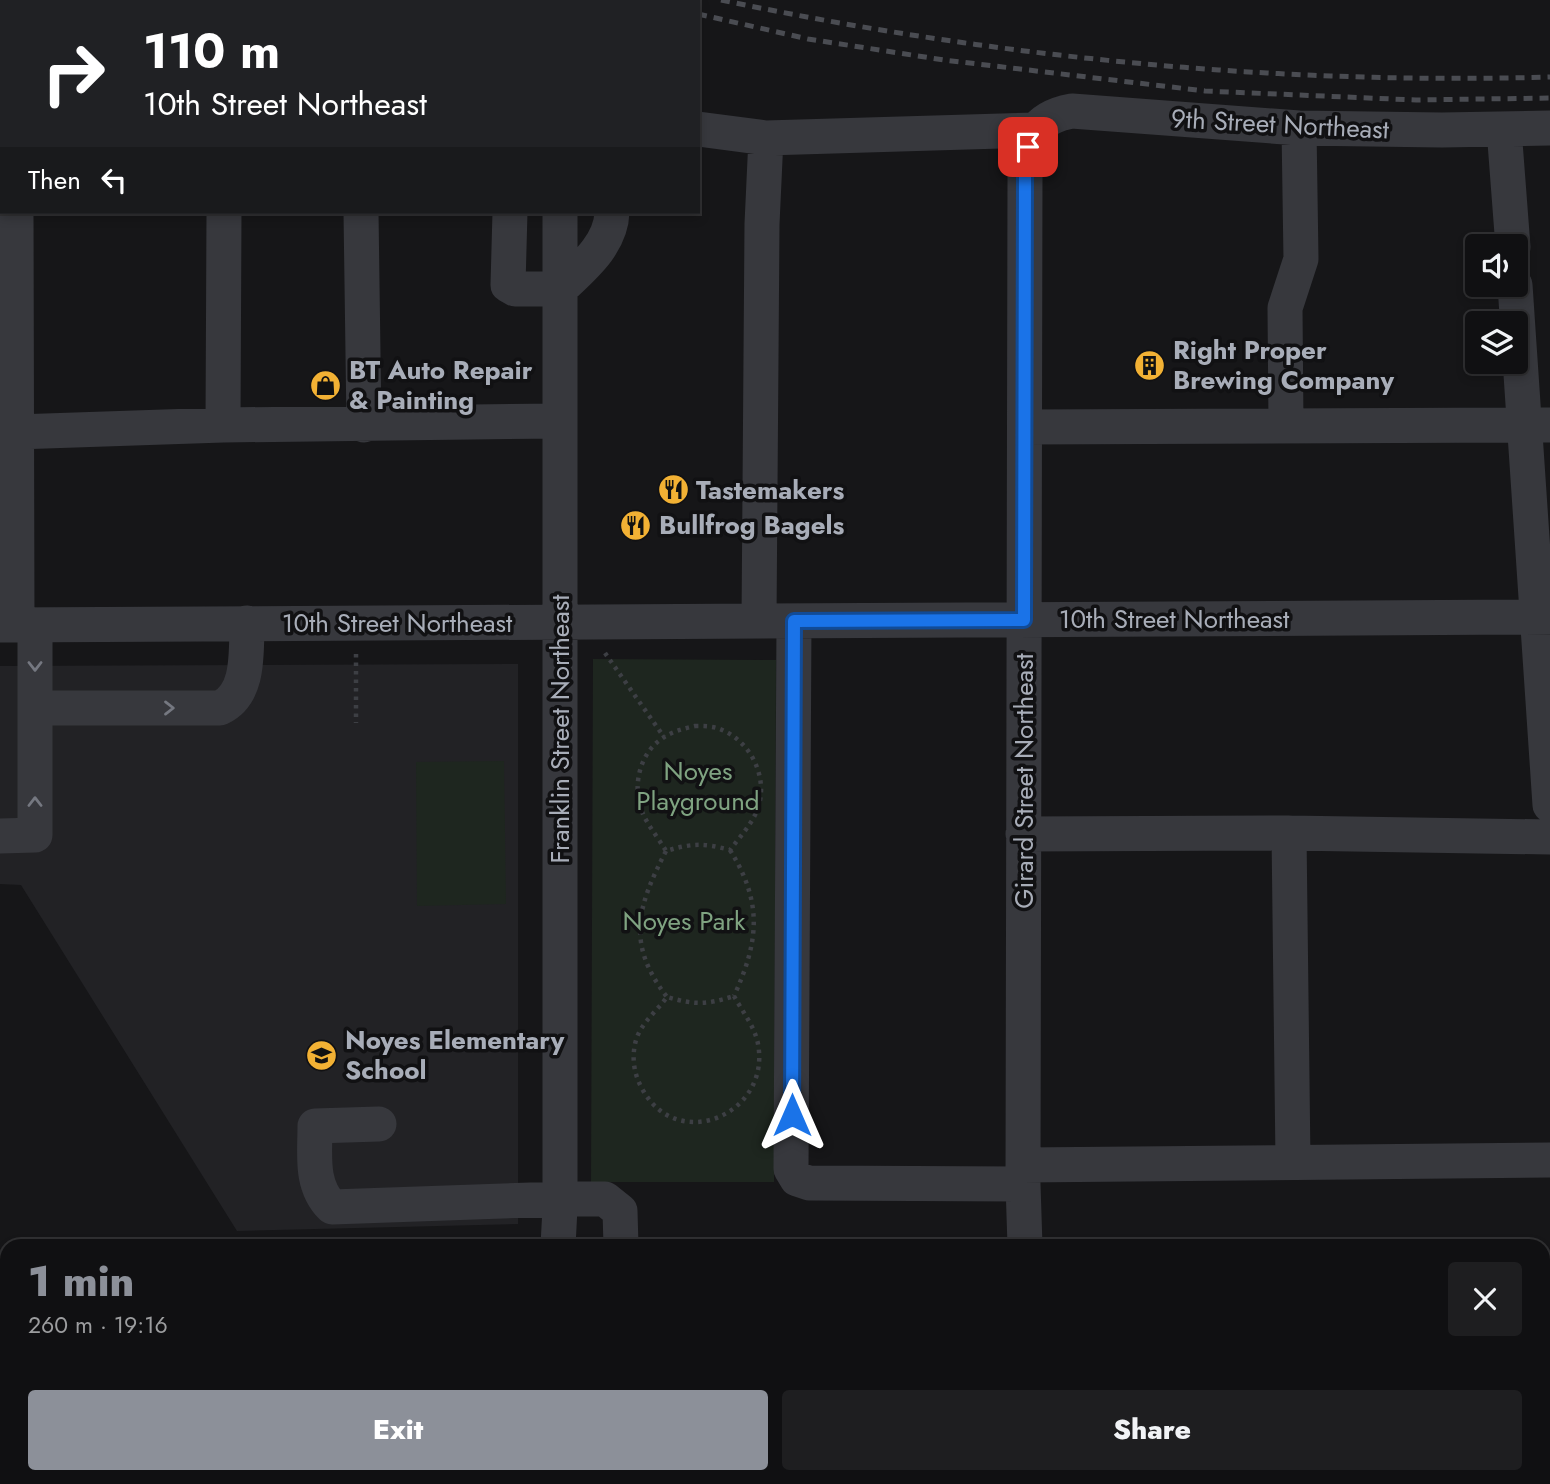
<!DOCTYPE html>
<meta charset="utf-8">
<style>
:root{--surface:#101012;--page:#1e1e20;--text:#f1f3f6;--muted:#9c9d9f;--line:#303032;--accent:#8c9099}
body{margin:0;font-family:Jost,sans-serif;background:var(--page);color:var(--text);height:100vh;display:flex;flex-direction:column;font-size:26px;white-space:nowrap}
*{box-sizing:border-box;margin:0}
p{font-size:23px;color:var(--muted)}
.icon{flex:none;width:38px;height:38px;fill:none;stroke:currentColor;stroke-width:2;stroke-linecap:round;stroke-linejoin:round}
.map{position:relative;flex:1;overflow:hidden}
.panel{position:absolute;left:0px;top:1239px;width:1550px;height:245px;display:flex;flex-direction:column;background:var(--surface);border-radius:21px 21px 0 0;box-shadow:0 4px 10px #0003,0 0 0 2px var(--line)}
.panel>*{flex:none}
.top-card{position:absolute;left:0px;top:0px;width:700px;height:214px;box-shadow:0 4px 10px #0003,0 0 0 2px var(--line);background:#202124;color:#fff;overflow:hidden}
.buttons{position:absolute;left:1465px;top:234px;display:grid;gap:14px}
.buttons a{display:grid;place-items:center;width:63px;height:63px;border-radius:7px;background:var(--surface);box-shadow:0 4px 10px #0003,0 0 0 2px var(--line);font-size:35px}
.pin{position:absolute;display:grid;place-items:center;width:60px;height:60px;color:#fff;margin:-30px;border-radius:14px;box-shadow:0 4px 10px #0006}
.me{position:absolute;width:77px;margin:-38px;rotate:0deg;stroke-linejoin:round;filter:drop-shadow(0 0 5px #0008)}
.turn{display:flex;align-items:center;gap:24px;height:147px;padding:0 28px;font-size:32px}
.turn .icon{width:91px;height:91px;stroke-width:2.5}
.turn b{display:block;font-size:49px;line-height:60px}
.then{display:flex;align-items:center;height:66px;padding:0 28px;background:#0003;gap:14px;font-size:26px}
.round{display:grid;place-items:center;flex:none;width:74px;height:74px;border-radius:7px;background:var(--page)}
.head{display:flex;align-items:center;justify-content:space-between;height:119px;padding:0 28px}
h1{font-size:42px;font-weight:800;line-height:52px;color:var(--accent)}
.button{display:flex;gap:14px;margin-top:auto;padding:14px 28px}
.button a{flex:1;height:80px;border-radius:7px;background:var(--accent);color:#fff;font-size:28px;font-weight:800;line-height:80px;text-align:center}
.button a+a{background:var(--page);color:var(--text)}
.map>svg:first-child{display:block}
.built{fill:#222225}
.green{fill:#1e261f}
.lines{fill:none;stroke-linecap:round;stroke-linejoin:round}
.path{stroke:#3d3f44;stroke-width:4.5;stroke-dasharray:3.5 5;stroke-linecap:butt}
.minor{stroke:#37383d;stroke-width:35}
.rail{stroke:#4a4c52;stroke-width:5;stroke-dasharray:9 7;stroke-linecap:butt}
.oneway{stroke:#757881}
.route-casing{stroke:#114b97;stroke-width:18}
.route{stroke:#1a73e8;stroke-width:12}
.labels{text-anchor:middle;stroke-width:7;stroke-linejoin:round;paint-order:stroke}
.street-label{font-size:26px;fill:#a8adb8;stroke:#111113}
.poi-label{font-size:26px;font-weight:bold;fill:#a8adb8;stroke:#111113;text-anchor:start}
.park-label{font-size:26px;fill:#7fa381;stroke:#111113}
</style>
<div class="map">
<svg width="1550" height="1484" viewBox="0 0 1550 1484">
<rect width="100%" height="100%" fill="#161618"/>
<!-- built -->
<path class="built" d="M 518,664 L 518,1224 L 237,1231 L 21,885 L 0,884 L 0,666 Z"/>
<!-- green -->
<path class="green" d="M 593,659 L 776,660 L 774,1182 L 591,1182 Z
M 504,761 L 506,904 L 417,906 L 416,762 Z"/>
<g class="lines">
<!-- path -->
<path class="path" d="M 605,653 L 664,737
M 356,654 L 356,723
M 695,726 C 702,726 710,726 717,728 C 751,739 771,780 756,813 C 750,826 739,838 730,850 C 704,843 692,843 666,851 C 659,839 649,827 643,814 C 632,790 638,756 660,740 C 670,732 682,729 695,726 Z
M 730,850 C 763,903 759,941 734,996
M 666,851 C 637,907 626,944 667,997
M 734,996 C 742,1011 755,1027 758,1044 C 771,1113 680,1153 644,1092 C 634,1076 631,1058 636,1040 C 641,1023 657,1011 667,997 C 695,1005 706,1005 734,996 Z"/>
<!-- minor -->
<path class="minor" d="M 1,0 L 2,6
M 477,0 L 488,2
M 560,0 L 560,2
M 0,104 L 2,103
M 698,129 L 766,138
M 1504,129 L 1513,247
M 16,212 L 17,625
M 361,212 L 364,425
M 510,212 L 508,285 L 515,289 L 560,289 C 582,268 611,245 612,212
M 1515,285 L 1550,805
M 223,425 L 224,212
M 1286,425 L 1285,308 L 1301,259 L 1299,128
M 1025,427 L 1550,425
M 0,435 L 16,432 L 223,425 L 560,421
M 759,621 L 762,224 L 766,138 L 1035,130
M 794,621 L 791,1169 L 797,1179 L 809,1183 L 1023,1184
M 0,625 L 1550,617
M 35,708 L 35,625
M 1289,833 L 1293,1162
M 1023,834 L 1289,833 L 1550,837
M 0,836 L 35,835 L 35,708 L 220,708 C 250,694 246,652 247,623
M 379,1124 L 315,1126 C 315,1155 310,1185 332,1207 L 560,1199 L 605,1199 L 620,1211 L 621,1246
M 1023,1165 L 1550,1160
M 558,1246 L 560,1208 L 560,212
M 1025,1246 L 1023,1184 L 1025,175 C 1028,139 1033,118 1072,111 L 1299,128 L 1442,130 L 1550,128
M 1544,1349 L 1550,1348
M 0,1445 L 7,1445
M 259,1477 L 260,1484
M 1050,1477 L 1051,1484
M 516,1484 L 517,1477"/>
<!-- rail -->
<path class="rail" d="M 639,0 L 646,2
M 721,0 C 993,57 1272,85 1550,77
M 698,14 L 808,39 L 944,60 L 1205,91 L 1416,100 L 1550,98"/>
</g>
<!-- one-way arrows -->
<defs><path id="oneway-chevron" d="M-2-3.5L2.5 0L-2 3.5" fill="none" stroke-width="1.6" stroke-linecap="round" stroke-linejoin="round" transform="scale(1.75)"/></defs>
<g class="oneway">
<use href="#oneway-chevron" transform="translate(35 666) rotate(90)"/>
<use href="#oneway-chevron" transform="translate(169 708)"/>
<use href="#oneway-chevron" transform="translate(35 802) rotate(-90)"/>
</g>
<g class="lines">
<defs>
<path id="route" d="M 792,1115 L 794,621 L 1024,620 L 1025,175 L 1028,147"/>
</defs>
<!-- route casing -->
<use href="#route" class="route-casing"/>
<!-- route -->
<use href="#route" class="route"/>
</g>
<!-- icons -->
<defs>
<symbol id="building-disc" viewBox="-11 -11 22 22"><circle r="9.5" fill="#f2b134" stroke="#111113"/><path d="M-4-6H4V6H1V3H-1V6H-4ZM-2.5-4.3h1.7v1.8h-1.7ZM.8-4.3h1.7v1.8H.8ZM-2.5-1h1.7V.8h-1.7ZM.8-1h1.7V.8H.8Z" fill="#111"/></symbol>
<symbol id="shop-disc" viewBox="-11 -11 22 22"><circle r="9.5" fill="#f2b134" stroke="#111113"/><path d="M-5-2.5h2.3a2.7 3.5 0 0 1 5.4 0H5L5.5 6h-11ZM-1.5-2.5h3a1.5 2.3 0 0 0-3 0Z" fill="#111"/></symbol>
<symbol id="restaurant-disc" viewBox="-11 -11 22 22"><circle r="9.5" fill="#f2b134" stroke="#111113"/><path d="M-5-6h1v4h1v-4h1v4h1v-4h1v5L-1.5 .5V6h-2V.5L-5-1ZM5-6V6H3V1.5H1.5Q1.5-4 5-6Z" fill="#111"/></symbol>
<symbol id="school-disc" viewBox="-11 -11 22 22"><circle r="9.5" fill="#f2b134" stroke="#111113"/><path d="M0-5L7-2L0 1L-7-2ZM-4 1L0 2.5L4 1V4Q0 6-4 4Z" fill="#111"/></symbol>
</defs>
<g fill-rule="evenodd">
<use href="#building-disc" x="1132" y="348" width="35" height="35"/>
<use href="#shop-disc" x="308" y="368" width="35" height="35"/>
<use href="#restaurant-disc" x="656" y="472" width="35" height="35"/>
<use href="#restaurant-disc" x="618" y="508" width="35" height="35"/>
<use href="#school-disc" x="304" y="1038" width="35" height="35"/>
</g>
<g class="labels">
<!-- street labels -->
<g class="street-label">
<text transform="translate(1280 124) rotate(3)" y="9">9th Street Northeast</text>
<text x="1174" y="628">10th Street Northeast</text>
<text x="397" y="632">10th Street Northeast</text>
<text transform="translate(560 729) rotate(-90)" y="9">Franklin Street Northeast</text>
<text transform="translate(1024 781) rotate(-90)" y="9">Girard Street Northeast</text>
</g>
<!-- poi labels -->
<g class="poi-label">
<text x="1173" y="359">Right Proper<tspan x="1173" dy="30">Brewing Company</tspan></text>
<text x="349" y="379">BT Auto Repair<tspan x="349" dy="30">&amp; Painting</tspan></text>
<text x="696" y="499">Tastemakers</text>
<text x="659" y="534">Bullfrog Bagels</text>
<text x="345" y="1049">Noyes Elementary<tspan x="345" dy="30">School</tspan></text>
</g>
<!-- park labels -->
<g class="park-label">
<text x="698" y="780">Noyes<tspan x="698" dy="30">Playground</tspan></text>
<text x="684" y="930">Noyes Park</text>
</g>
</g>
</svg>
<div class="buttons">
<a><svg class="icon" aria-label="sound" viewBox="0 0 24 24"><path d="M4 9h4l5-4v14l-5-4H4zM17 9q2 3 0 6"/></svg></a>
<a><svg class="icon" aria-label="layers" viewBox="0 0 24 24"><path d="M12 4l9 5-9 5-9-5zM3 14l9 5 9-5"/></svg></a>
</div>
<div class="pin" style="left:1028px;top:147px;background:#d93025"><svg class="icon" aria-label="arrive" viewBox="0 0 24 24"><path d="M6 21V4h12l-3 4 3 4H6"/></svg></div>
<svg class="me" style="left:792px;top:1115px" viewBox="-20 -20 40 40"><path d="M0-17L14 15 0 8-14 15z" fill="#1a73e8" stroke="#fff" stroke-width="4"/></svg>
<div class="top-card">
<div class="turn"><svg class="icon" aria-label="right" viewBox="0 0 24 24"><path d="M7 20v-9h11M14 6l5 5-5 5"/></svg><div><b>110 m</b>10th Street Northeast</div></div>
<div class="then">Then<svg class="icon" aria-label="left" viewBox="0 0 24 24"><path d="M17 20v-9H6M10 6l-5 5 5 5"/></svg></div>
</div>
<section class="panel">
<div class="head"><div><h1>1 min</h1><p>260 m · 19:16</p></div><a class="round"><svg class="icon" aria-label="close" viewBox="0 0 24 24"><path d="M6 6l12 12M18 6L6 18"/></svg></a></div>
<div class="button"><a>Exit</a><a>Share</a></div>
</section>
</div>
